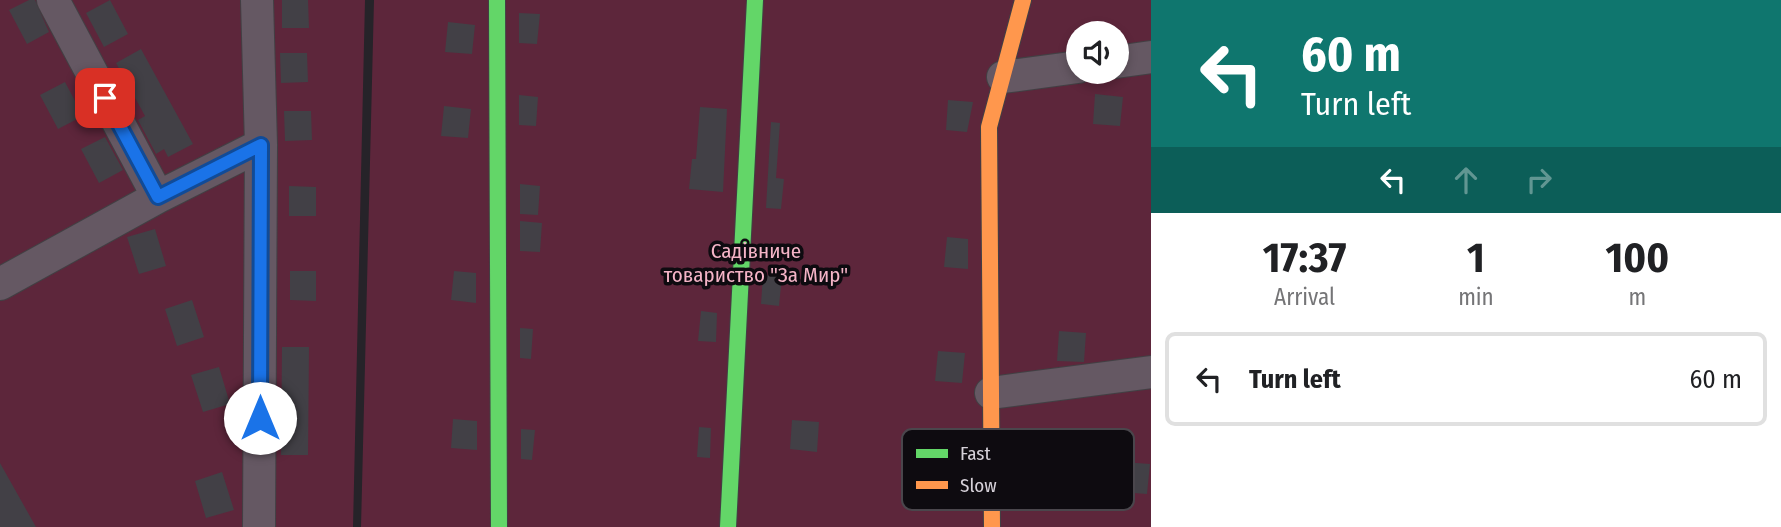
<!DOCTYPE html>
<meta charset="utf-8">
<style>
:root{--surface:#fff;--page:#f2f2f2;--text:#202124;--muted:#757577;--line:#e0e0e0}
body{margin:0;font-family:"Fira Sans Condensed",sans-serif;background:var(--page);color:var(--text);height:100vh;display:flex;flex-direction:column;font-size:26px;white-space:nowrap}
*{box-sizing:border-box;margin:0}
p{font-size:23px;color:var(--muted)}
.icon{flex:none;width:38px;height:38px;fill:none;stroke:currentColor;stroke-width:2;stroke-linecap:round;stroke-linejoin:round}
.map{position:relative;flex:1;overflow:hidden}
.drawer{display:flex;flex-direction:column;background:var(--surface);width:630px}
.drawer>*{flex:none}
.top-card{background:#0f766e;color:#fff;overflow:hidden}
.tools{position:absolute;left:1066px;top:21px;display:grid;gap:14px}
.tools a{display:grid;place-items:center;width:63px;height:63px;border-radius:50%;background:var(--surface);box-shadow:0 4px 10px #0003;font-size:35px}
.pin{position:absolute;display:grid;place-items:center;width:60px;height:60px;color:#fff;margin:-30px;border-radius:14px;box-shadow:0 4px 10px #0006}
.me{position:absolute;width:77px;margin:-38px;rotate:0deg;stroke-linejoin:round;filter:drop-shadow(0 0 5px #0008)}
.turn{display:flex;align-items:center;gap:24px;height:147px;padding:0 35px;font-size:32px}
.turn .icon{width:91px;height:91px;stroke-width:2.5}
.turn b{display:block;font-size:49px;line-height:60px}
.lanes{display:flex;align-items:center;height:66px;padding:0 35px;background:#0003;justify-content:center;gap:35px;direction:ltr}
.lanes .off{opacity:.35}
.eta{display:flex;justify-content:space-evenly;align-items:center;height:119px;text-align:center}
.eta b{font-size:42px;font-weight:700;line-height:49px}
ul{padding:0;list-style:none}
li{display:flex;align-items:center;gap:21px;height:94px;margin:0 14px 10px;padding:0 21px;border:4px solid var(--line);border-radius:10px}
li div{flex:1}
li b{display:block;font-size:26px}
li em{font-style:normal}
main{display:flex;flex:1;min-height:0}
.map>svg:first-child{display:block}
.green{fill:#5d263b;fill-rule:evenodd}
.building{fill:#424046}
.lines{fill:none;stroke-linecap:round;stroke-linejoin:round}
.street-casing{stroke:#424044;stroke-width:34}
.fast-casing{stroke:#424044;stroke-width:18}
.slow-casing{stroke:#424044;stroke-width:18}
.street{stroke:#655863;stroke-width:32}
.fast{stroke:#63d668;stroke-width:16}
.slow{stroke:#ff974d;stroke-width:16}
.route-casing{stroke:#114b97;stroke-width:18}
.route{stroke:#1a73e8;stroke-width:12}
.labels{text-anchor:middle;stroke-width:7;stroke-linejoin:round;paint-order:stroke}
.park-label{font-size:21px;fill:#f5b4c7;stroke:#0e0b10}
.key{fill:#0e0b10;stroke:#4a464c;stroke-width:2}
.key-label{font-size:19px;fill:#d6d1d9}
</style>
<main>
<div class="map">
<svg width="1151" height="527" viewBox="0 0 1151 527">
<rect width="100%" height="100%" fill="#262329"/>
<!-- green -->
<path class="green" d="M 0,0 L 365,0 L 353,527 L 0,527 Z
M 374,0 L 1151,0 L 1151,527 L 361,527 ZM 1078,33 L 1116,33 L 1116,72 L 1078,72 Z"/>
<!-- building -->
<path class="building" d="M 29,0 L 35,0 L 49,32 L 27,44 L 9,10 Z
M 110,0 L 128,34 L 104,47 L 86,13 Z
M 282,0 L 308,0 L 309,28 L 282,28 Z
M 519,13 L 540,14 L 537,44 L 519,43 Z
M 448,22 L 475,25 L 472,54 L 445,52 Z
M 141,49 L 193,144 L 168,157 L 164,149 L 156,154 L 138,120 L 145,116 L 116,63 Z
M 280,53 L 307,53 L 308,82 L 281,83 Z
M 65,82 L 83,116 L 58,129 L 40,95 Z
M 1095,94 L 1123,97 L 1120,126 L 1093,124 Z
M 519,95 L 538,97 L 536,126 L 519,125 Z
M 948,100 L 973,102 L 967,132 L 946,130 Z
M 444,106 L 471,109 L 468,138 L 441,136 Z
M 700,107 L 727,109 L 723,192 L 689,189 L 692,159 L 696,159 Z
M 284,111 L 311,111 L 312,140 L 285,141 Z
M 771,122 L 780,123 L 776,178 L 784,179 L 781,209 L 766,208 Z
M 105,137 L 123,170 L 99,183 L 81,149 Z
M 520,184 L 540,186 L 538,215 L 520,214 Z
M 289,186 L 316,187 L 316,216 L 289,216 Z
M 520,221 L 542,223 L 540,252 L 520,251 Z
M 155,229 L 166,266 L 139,274 L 127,237 Z
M 947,237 L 968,239 L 968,269 L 944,267 Z
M 290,271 L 316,271 L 316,301 L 290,300 Z
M 454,271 L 476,273 L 476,303 L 451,300 Z
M 763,275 L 782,276 L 779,306 L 761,304 Z
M 192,300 L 204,337 L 177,346 L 165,309 Z
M 701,311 L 717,313 L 716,342 L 698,341 Z
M 520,328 L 533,329 L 531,359 L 520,358 Z
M 1059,331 L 1086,333 L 1084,362 L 1057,361 Z
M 282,347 L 309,347 L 308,455 L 281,455 Z
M 938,351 L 965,353 L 962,383 L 935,381 Z
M 219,367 L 230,404 L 203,412 L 191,375 Z
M 453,419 L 477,421 L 477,450 L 451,448 Z
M 792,420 L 819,422 L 817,452 L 790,449 Z
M 699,427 L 711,428 L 710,458 L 697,457 Z
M 521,429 L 535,430 L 532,460 L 521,459 Z
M 1123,462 L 1150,464 L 1147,494 L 1120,492 Z
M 0,463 L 36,527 L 0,527 Z
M 222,472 L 234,510 L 206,518 L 195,481 Z"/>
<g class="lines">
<defs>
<path id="street" d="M 53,0 L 158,197
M 1116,62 L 1151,57
M 1003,77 L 1078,67
M 0,284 L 158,197 L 261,145 L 257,0
M 991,393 L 1151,372
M 259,527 L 261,145"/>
<path id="fast" d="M 497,0 L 499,527
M 728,527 L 755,0"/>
<path id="slow" d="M 992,527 L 989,127 L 1023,0"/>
</defs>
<!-- street casing -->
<use href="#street" class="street-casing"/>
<!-- fast casing -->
<use href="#fast" class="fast-casing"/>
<!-- slow casing -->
<use href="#slow" class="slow-casing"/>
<!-- street -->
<use href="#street" class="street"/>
<!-- fast -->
<use href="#fast" class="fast"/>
<!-- slow -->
<use href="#slow" class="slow"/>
</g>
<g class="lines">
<defs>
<path id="route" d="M 105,98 L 158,197 L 261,145 L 260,418"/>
</defs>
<!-- route casing -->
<use href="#route" class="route-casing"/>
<!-- route -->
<use href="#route" class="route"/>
</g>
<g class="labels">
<!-- park labels -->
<g class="park-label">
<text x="756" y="258">Садівниче<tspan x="756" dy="24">товариство "За Мир"</tspan></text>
</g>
</g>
<!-- legend -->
<rect x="902" y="429" width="232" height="81" rx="10" class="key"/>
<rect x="916" y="449" width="32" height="9" fill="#63d668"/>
<rect x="916" y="481" width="32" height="8" fill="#ff974d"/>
<g class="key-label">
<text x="960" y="460">Fast</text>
<text x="960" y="492">Slow</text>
</g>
</svg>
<div class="tools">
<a><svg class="icon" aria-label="sound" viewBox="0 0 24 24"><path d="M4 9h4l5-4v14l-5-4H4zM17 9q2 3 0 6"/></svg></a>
</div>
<div class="pin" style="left:105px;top:98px;background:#d93025"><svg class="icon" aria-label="arrive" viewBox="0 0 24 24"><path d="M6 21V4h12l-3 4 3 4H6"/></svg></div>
<svg class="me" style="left:260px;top:418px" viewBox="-20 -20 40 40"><circle r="19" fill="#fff"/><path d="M0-13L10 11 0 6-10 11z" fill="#1a73e8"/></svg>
</div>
<section class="drawer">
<div class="top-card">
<div class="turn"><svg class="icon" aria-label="left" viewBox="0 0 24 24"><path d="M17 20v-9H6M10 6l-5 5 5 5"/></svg><div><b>60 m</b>Turn left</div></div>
<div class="lanes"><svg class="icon" aria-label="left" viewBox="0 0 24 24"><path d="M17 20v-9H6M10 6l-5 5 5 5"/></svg><svg class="icon off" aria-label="ahead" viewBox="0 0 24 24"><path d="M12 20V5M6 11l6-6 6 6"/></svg><svg class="icon off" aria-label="right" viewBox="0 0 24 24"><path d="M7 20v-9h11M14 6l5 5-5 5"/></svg></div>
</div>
<div class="eta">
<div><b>17:37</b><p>Arrival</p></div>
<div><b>1</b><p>min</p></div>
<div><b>100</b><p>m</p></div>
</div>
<ul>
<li><svg class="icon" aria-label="left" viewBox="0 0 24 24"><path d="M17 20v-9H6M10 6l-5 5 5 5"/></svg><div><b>Turn left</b></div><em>60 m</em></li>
</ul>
</section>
</main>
